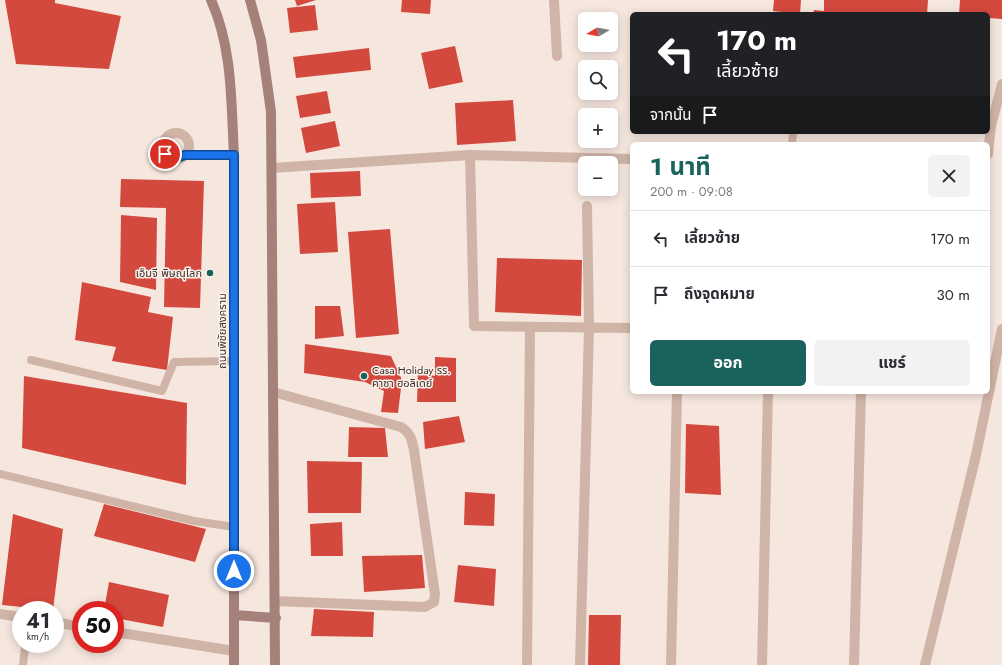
<!DOCTYPE html>
<html lang="th">
<meta charset="utf-8">
<style>
:root{--surface:#fff;--page:#f2f2f3;--text:#2b2b33;--muted:#7c7c81;--line:#e1e1e2;--accent:#19635c}
body{margin:0;font-family:Jost,"Noto Sans Thai",sans-serif;background:var(--page);color:var(--text);height:100vh;display:flex;flex-direction:column;font-size:15px;white-space:nowrap}
*{box-sizing:border-box;margin:0}
p{font-size:13px;color:var(--muted)}
.icon{flex:none;width:22px;height:22px;fill:none;stroke:currentColor;stroke-width:2;stroke-linecap:round;stroke-linejoin:round}
.map{position:relative;flex:1;overflow:hidden}
.panel{position:absolute;left:630px;top:142px;width:360px;height:252px;display:flex;flex-direction:column;background:var(--surface);border-radius:6px;box-shadow:0 2px 10px #0003}
.panel>*{flex:none}
.banner{position:absolute;left:630px;top:12px;width:360px;height:122px;border-radius:6px;box-shadow:0 2px 10px #0003;background:#202124;color:#fff;overflow:hidden}
.needle{width:26px;rotate:260deg}
.controls{position:absolute;left:578px;top:12px;display:grid;gap:8px}
.controls a{display:grid;place-items:center;width:40px;height:40px;border-radius:6px;background:var(--surface);box-shadow:0 2px 10px #0003;font-size:20px}
.speed{position:absolute;left:12px;top:601px;display:flex;gap:8px;font-size:20px;font-weight:700;text-align:center}
.speed>*{display:grid;place-content:center;width:52px;height:52px;border-radius:50%;background:var(--surface);box-shadow:0 2px 10px #0003;line-height:1}
.speed small{font-size:10px;font-weight:400}
.speed .limit{border:6px solid #d22;background:#fff;color:#111}
.pin{position:absolute;display:grid;place-items:center;width:34px;height:34px;color:#fff;margin:-17px;border:2px solid #fff;border-radius:50%;box-shadow:0 1px 4px #0007}
.me{position:absolute;width:44px;margin:-22px;rotate:0deg;stroke-linejoin:round;filter:drop-shadow(0 0 3px #0008)}
.turn{display:flex;align-items:center;gap:14px;height:84px;padding:0 20px;font-size:18px}
.turn .icon{width:52px;height:52px;stroke-width:2.5}
.turn b{display:block;font-size:28px;line-height:34px}
.then{display:flex;align-items:center;height:38px;padding:0 20px;background:#0003;gap:8px;font-size:15px}
.round{display:grid;place-items:center;flex:none;width:42px;height:42px;border-radius:6px;background:var(--page)}
.headline{display:flex;align-items:center;justify-content:space-between;height:68px;padding:0 20px}
h1{font-size:24px;font-weight:700;line-height:30px;color:var(--accent)}
.action{display:flex;gap:8px;margin-top:auto;padding:8px 20px}
.action a{flex:1;height:46px;border-radius:6px;background:var(--accent);color:#fff;font-size:16px;font-weight:700;line-height:46px;text-align:center}
.action a+a{background:var(--page);color:var(--text)}
ul{padding:0;list-style:none}
li{display:flex;align-items:center;gap:12px;height:56px;padding:0 20px;border-top:1px solid var(--line)}
li div{flex:1}
li b{display:block;font-size:15px}
li em{font-style:normal}
.map>svg:first-child{display:block}
.building{fill:#d4493e}
.lines{fill:none;stroke-linecap:round;stroke-linejoin:round}
.service{stroke:#d0b4a8;stroke-width:8}
.minor{stroke:#d0b4a8;stroke-width:10}
.secondary{stroke:#a48179;stroke-width:10}
.route-casing{stroke:#114b97;stroke-width:10}
.route{stroke:#1a73e8;stroke-width:7}
.poi-dot{fill:#19635c;stroke:#fcf2ec;stroke-width:1.5}
.labels{text-anchor:middle;stroke-width:3;stroke-linejoin:round;paint-order:stroke}
.poi-label{font-size:11px;fill:#3c2c29;stroke:#fcf2ec;text-anchor:end}
.street-label{font-size:11px;fill:#3c2c29;stroke:#fcf2ec}
</style>
<div class="map">
<svg width="1002" height="665" viewBox="0 0 1002 665">
<rect width="100%" height="100%" fill="#f6e7de"/>
<!-- building -->
<path class="building" d="M 5,0 L 55,0 L 55,3 L 121,16 L 109,69 L 16,64 Z
M 295,0 L 316,0 L 297,6 Z
M 402,0 L 431,0 L 430,14 L 401,12 Z
M 774,0 L 801,0 L 800,14 L 773,11 Z
M 824,0 L 928,0 L 927,14 L 813,14 L 814,10 L 824,11 Z
M 960,0 L 1002,0 L 1002,19 L 988,18 L 988,14 L 959,14 Z
M 315,5 L 318,30 L 290,33 L 287,8 Z
M 455,46 L 463,82 L 429,89 L 421,53 Z
M 369,48 L 371,70 L 296,78 L 293,57 Z
M 327,91 L 331,113 L 300,118 L 296,96 Z
M 513,100 L 516,141 L 457,145 L 455,103 Z
M 335,121 L 340,146 L 306,153 L 301,128 Z
M 360,171 L 361,196 L 311,198 L 310,173 Z
M 121,179 L 204,181 L 200,308 L 164,307 L 166,208 L 120,207 Z
M 335,202 L 338,252 L 300,254 L 297,204 Z
M 121,215 L 157,218 L 156,290 L 120,282 Z
M 390,229 L 399,334 L 356,338 L 348,232 Z
M 497,258 L 582,260 L 581,316 L 495,312 Z
M 82,282 L 151,297 L 148,312 L 173,317 L 167,370 L 112,361 L 116,347 L 75,340 Z
M 315,306 L 340,306 L 344,336 L 315,339 Z
M 305,344 L 391,356 L 402,380 L 398,413 L 381,412 L 384,391 L 365,382 L 304,373 Z
M 435,357 L 456,358 L 456,402 L 417,402 L 418,373 L 435,376 Z
M 24,376 L 187,403 L 186,485 L 22,448 Z
M 459,416 L 465,442 L 425,449 L 423,422 Z
M 686,424 L 719,426 L 721,495 L 685,493 Z
M 349,427 L 385,428 L 388,457 L 348,457 Z
M 307,461 L 362,462 L 361,513 L 308,513 Z
M 465,492 L 495,494 L 494,526 L 464,525 Z
M 104,504 L 206,529 L 195,562 L 94,536 Z
M 13,514 L 63,529 L 53,610 L 2,605 Z
M 342,522 L 343,556 L 311,556 L 310,524 Z
M 422,555 L 425,588 L 364,592 L 362,556 Z
M 458,565 L 496,569 L 494,606 L 454,602 Z
M 109,582 L 169,595 L 163,627 L 115,618 L 115,610 L 104,610 Z
M 314,609 L 374,612 L 373,637 L 311,636 Z
M 589,615 L 621,615 L 620,665 L 588,665 Z"/>
<g class="lines">
<!-- service -->
<path class="service" d="M 792,144 L 793,132
M 31,360 L 162,391 L 174,362 L 234,361
M 0,474 L 194,521 L 234,527
M 23,665 L 25,647"/>
<!-- minor -->
<path class="minor" d="M 554,0 L 557,56
M163 146a13 13 0 1 1 26 0a13 13 0 1 1-26 0Z
M 988,154 L 991,126 L 1002,84
M 185,155 L 234,155
M 470,155 L 474,326 L 632,328
M 272,168 L 470,155 L 632,159
M 273,392 L 401,427 C 410,432 412,440 414,450 L 435,594 L 434,602 L 425,607 L 275,601
M 0,614 L 21,617
M 55,622 L 81,627
M 115,632 L 234,651
M 527,665 L 530,327
M 580,665 L 589,328 L 587,206
M 671,665 L 677,392
M 762,665 L 768,392
M 854,665 L 861,392
M 925,665 L 976,455 L 1002,329"/>
<!-- secondary -->
<path class="secondary" d="M 211,0 C 233,49 231,103 234,155 L 234,665
M 250,0 L 261,40 L 271,112 L 275,665
M 234,615 L 276,618"/>
</g>
<g class="lines">
<defs>
<path id="route" d="M 165,154 L 173,159 L 185,155 L 234,155 L 234,571"/>
</defs>
<!-- route casing -->
<use href="#route" class="route-casing"/>
<!-- route -->
<use href="#route" class="route"/>
</g>
<!-- markers -->
<g class="poi-dot">
<circle cx="210" cy="273" r="4"/>
<circle cx="364" cy="376" r="4"/>
</g>
<g class="labels">
<!-- poi labels -->
<g class="poi-label">
<text x="202" y="277">เอ็มจี พิษณุโลก</text>
<text x="372" y="374" text-anchor="start">Casa Holiday รร.<tspan x="372" dy="13">คาซา ฮอลิเดย์</tspan></text>
</g>
<!-- street labels -->
<g class="street-label">
<text transform="translate(222 331) rotate(-90)" y="4">ถนนพิชัยสงคราม</text>
</g>
</g>
</svg>
<div class="controls">
<a><svg class="needle" viewBox="-14 -14 28 28"><path d="M0-13l5 13h-10z" fill="#e53935"/><path d="M0 13l5-13h-10z" fill="#7c7c81"/></svg></a>
<a><svg class="icon" aria-label="search" viewBox="0 0 24 24"><circle cx="10" cy="10" r="6"/><path d="M15 15l6 6"/></svg></a>
<a>+</a>
<a>−</a>
</div>
<div class="speed"><div>41<small>km/h</small></div><div class="limit">50</div></div>
<div class="pin" style="left:165px;top:154px;background:#d93025"><svg class="icon" aria-label="arrive" viewBox="0 0 24 24"><path d="M6 21V4h12l-3 4 3 4H6"/></svg></div>
<svg class="me" style="left:234px;top:571px" viewBox="-20 -20 40 40"><circle r="17" fill="#1a73e8" stroke="#fff" stroke-width="3"/><path d="M0-11L8 9 0 5-8 9z" fill="#fff"/></svg>
<div class="banner">
<div class="turn"><svg class="icon" aria-label="left" viewBox="0 0 24 24"><path d="M17 20v-9H6M10 6l-5 5 5 5"/></svg><div><b>170 m</b>เลี้ยวซ้าย</div></div>
<div class="then">จากนั้น<svg class="icon" aria-label="arrive" viewBox="0 0 24 24"><path d="M6 21V4h12l-3 4 3 4H6"/></svg></div>
</div>
<section class="panel">
<div class="headline"><div><h1>1 นาที</h1><p>200 m · 09:08</p></div><a class="round"><svg class="icon" aria-label="close" viewBox="0 0 24 24"><path d="M6 6l12 12M18 6L6 18"/></svg></a></div>
<ul>
<li><svg class="icon" aria-label="left" viewBox="0 0 24 24"><path d="M17 20v-9H6M10 6l-5 5 5 5"/></svg><div><b>เลี้ยวซ้าย</b></div><em>170 m</em></li>
<li><svg class="icon" aria-label="arrive" viewBox="0 0 24 24"><path d="M6 21V4h12l-3 4 3 4H6"/></svg><div><b>ถึงจุดหมาย</b></div><em>30 m</em></li>
</ul>
<div class="action"><a>ออก</a><a>แชร์</a></div>
</section>
</div>
